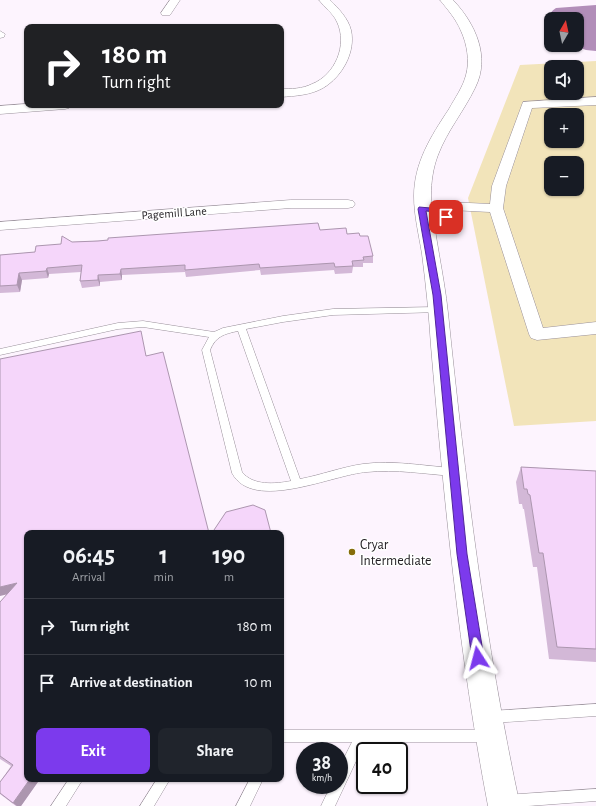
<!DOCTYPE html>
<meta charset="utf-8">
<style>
:root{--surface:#171b24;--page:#20242c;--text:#f1f3f6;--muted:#9ea1a6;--line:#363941;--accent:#7c3aed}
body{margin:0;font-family:"Alegreya Sans",sans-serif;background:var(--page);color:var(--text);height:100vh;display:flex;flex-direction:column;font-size:15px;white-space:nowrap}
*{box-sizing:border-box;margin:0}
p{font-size:13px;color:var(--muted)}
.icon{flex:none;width:22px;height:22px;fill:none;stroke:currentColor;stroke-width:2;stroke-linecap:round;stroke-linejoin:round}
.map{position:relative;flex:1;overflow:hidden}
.sheet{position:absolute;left:24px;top:530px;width:260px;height:252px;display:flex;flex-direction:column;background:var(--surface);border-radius:8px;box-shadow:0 1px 3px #0004}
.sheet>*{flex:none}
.hud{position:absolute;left:24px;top:24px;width:260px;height:84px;border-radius:8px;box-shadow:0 1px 3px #0004;background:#202124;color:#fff;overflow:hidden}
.needle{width:26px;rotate:9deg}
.tools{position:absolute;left:544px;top:12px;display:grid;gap:8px}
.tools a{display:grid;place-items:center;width:40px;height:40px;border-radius:8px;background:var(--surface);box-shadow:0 1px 3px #0004;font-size:20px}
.speed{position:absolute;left:296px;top:742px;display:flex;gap:8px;font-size:20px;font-weight:700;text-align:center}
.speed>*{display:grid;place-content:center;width:52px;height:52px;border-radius:50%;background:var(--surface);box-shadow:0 1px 3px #0004;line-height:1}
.speed small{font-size:10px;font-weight:400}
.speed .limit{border:2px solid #111;border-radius:6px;background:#fff;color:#111}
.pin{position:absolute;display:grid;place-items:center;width:34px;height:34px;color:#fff;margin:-17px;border-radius:8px;box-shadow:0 2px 6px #0006}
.me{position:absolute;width:44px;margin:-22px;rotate:351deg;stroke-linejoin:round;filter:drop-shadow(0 0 3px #0008)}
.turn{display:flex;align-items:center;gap:14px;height:84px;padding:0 12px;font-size:18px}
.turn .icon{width:52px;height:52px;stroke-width:2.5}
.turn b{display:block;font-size:28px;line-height:34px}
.eta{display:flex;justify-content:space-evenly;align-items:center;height:68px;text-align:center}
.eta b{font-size:24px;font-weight:600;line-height:28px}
.button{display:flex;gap:8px;margin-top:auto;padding:8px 12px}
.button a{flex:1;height:46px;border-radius:8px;background:var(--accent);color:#fff;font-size:16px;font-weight:600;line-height:46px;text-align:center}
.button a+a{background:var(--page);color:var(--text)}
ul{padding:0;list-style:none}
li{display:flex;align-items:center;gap:12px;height:56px;padding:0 12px;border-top:1px solid var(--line)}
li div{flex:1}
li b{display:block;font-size:15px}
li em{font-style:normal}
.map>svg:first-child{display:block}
.green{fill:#f2e4ba;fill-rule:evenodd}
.water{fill:#b28eb9}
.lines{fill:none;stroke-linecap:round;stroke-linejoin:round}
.lane-casing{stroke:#99909a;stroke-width:1}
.street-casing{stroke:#99909a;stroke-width:1}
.secondary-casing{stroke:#99909a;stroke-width:1}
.lane{fill:#fff;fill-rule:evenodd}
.street{fill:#fff;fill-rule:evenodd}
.secondary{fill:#fff;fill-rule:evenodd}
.wall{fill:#d3b8d7}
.shaded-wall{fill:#ac96af}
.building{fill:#f5d6fa;stroke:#ac96af}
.route{fill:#7c3aed;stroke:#51269a}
.poi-dot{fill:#866c0a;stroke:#fff;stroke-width:1.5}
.labels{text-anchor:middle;stroke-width:3;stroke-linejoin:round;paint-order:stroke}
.far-street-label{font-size:12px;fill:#211e22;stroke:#fff}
.poi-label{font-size:14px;fill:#211e22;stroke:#fff;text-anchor:start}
</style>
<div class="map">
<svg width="596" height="806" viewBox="0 0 596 806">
<rect width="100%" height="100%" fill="#fdf4fe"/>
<!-- green -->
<path class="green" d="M 596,61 L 596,421 L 514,426 L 468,198 L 520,65 ZM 551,67 L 577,67 L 577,93 L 551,93 ZM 551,115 L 577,115 L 577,141 L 551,141 ZM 551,163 L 577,163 L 577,189 L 551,189 Z"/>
<!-- water -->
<path class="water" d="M 596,5 L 596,51 L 586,50 L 572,45 L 577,45 L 577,19 L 551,19 L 551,23 C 548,16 550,12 556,8 Z"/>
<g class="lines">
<defs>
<path id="lane" d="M 438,307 L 441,308 L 442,310 L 441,312 L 333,315 L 283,322 L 246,329 L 300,479 C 321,475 342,467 363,464 C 393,460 424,466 453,468 L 456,469 L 458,472 L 456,475 L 453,476 C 425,474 396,469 367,472 C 334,474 253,513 232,473 L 202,350 L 209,337 L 143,327 L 118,329 L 0,355 L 0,349 L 118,323 L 143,321 L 214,332 L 223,328 L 283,316 L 333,309 ZM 238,331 L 291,481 C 275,484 253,486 242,472 L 210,350 C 216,336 224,334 238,331 Z
M 596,704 L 596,716 L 492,723 L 488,721 L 486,717 L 488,713 L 492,711 Z
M 281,730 L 488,730 L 492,732 L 494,736 L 492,740 L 488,742 L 365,742 L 335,806 L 321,806 L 331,785 L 339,785 L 339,768 L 352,742 L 281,742 Z
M 69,779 L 83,779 L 66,806 L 51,806 Z
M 157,779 L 170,779 L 154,806 L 140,806 Z
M 250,779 L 263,779 L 250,806 L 236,806 Z
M 596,789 L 596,801 L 528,806 L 502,806 L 500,801 L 501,796 L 506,795 Z"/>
<path id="street" d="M 170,0 L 180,0 L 170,15 L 162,15 L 161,13 Z
M 319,0 L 330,0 C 338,8 348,18 351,30 C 356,52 342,77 323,88 C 311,95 295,96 281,97 L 281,89 C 291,89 302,89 312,84 C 335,75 348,45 337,22 C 333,13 325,8 319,0 Z
M 0,31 L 5,34 L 4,37 L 0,38 Z
M 596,97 L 596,105 L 532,108 L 506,186 L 503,208 L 543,328 L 596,322 L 596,334 L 537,340 L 531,338 L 529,334 L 490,212 L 450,210 L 439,214 L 417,212 L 415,209 L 417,206 L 437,206 L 448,202 L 490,204 L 492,186 L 523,102 Z
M 27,104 L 27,105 L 71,105 L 69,108 L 65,109 L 0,114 L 0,106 Z
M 291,200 L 348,200 L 353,201 L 355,204 L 353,207 L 348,208 L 291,208 L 0,230 L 0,222 Z"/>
<path id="secondary" d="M 440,0 L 453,0 C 475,23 491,57 475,88 C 464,111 447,131 438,155 C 433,168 431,182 431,196 C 434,235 444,274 448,313 C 465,478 485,643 520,806 L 488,806 C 459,654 444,500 431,346 C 429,315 426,285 422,254 C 419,235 414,216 414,196 C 414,163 431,136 449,109 C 455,98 463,87 466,75 C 470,61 467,44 461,31 C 456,19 448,10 440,0 Z"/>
</defs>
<!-- lane casing -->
<use href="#lane" class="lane-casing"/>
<!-- street casing -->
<use href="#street" class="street-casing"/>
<!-- secondary casing -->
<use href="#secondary" class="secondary-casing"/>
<!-- lane -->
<use href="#lane" class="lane"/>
<!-- street -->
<use href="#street" class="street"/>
<!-- secondary -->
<use href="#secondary" class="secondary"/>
</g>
<!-- wall -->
<path class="wall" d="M 320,230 L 360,236 L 373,256 L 373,263 L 363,263 L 363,267 L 353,267 L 352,273 L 335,274 L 334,270 L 261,275 L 260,270 L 186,277 L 185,272 L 122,275 L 122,280 L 100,282 L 100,286 L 82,288 L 80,281 L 81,272 L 49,274 L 48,278 L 22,280 L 20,292 L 0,293 L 0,255 L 35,252 L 72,242 Z
M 0,359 L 40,779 L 21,806 L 16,806 L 0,794 L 0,782 L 11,766 L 0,759 L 0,602 L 6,595 Z
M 521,467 L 596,471 L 596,662 L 549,659 L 537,567 L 533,567 L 524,509 L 523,509 L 522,504 L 519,504 L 516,482 Z"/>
<!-- shaded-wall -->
<path class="shaded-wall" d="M 47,268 L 49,274 L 48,278 L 46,271 Z
M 121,269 L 122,275 L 122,280 L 120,274 Z
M 19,273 L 22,280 L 20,292 L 17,285 Z
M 98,275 L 100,282 L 100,286 L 98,280 Z
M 17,583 L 21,591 L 0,596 L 0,587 Z
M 30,779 L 40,779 L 21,806 L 17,806 L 13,803 Z"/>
<!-- building -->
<path class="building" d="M 318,223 L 320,230 L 346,228 L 347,234 L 359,233 L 360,236 L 368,236 L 373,256 L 363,257 L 364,260 L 352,261 L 353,266 L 335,267 L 334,263 L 260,268 L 259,264 L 185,270 L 185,265 L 121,269 L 120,274 L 98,275 L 98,280 L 80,281 L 82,265 L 47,268 L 46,271 L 19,273 L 17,285 L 0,286 L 0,255 L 35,252 L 36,246 L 61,244 L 62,236 L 72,242 L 98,241 L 108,240 L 108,238 Z
M 141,331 L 146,356 L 163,352 L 209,533 L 27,533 L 27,779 L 30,779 L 13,803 L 0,793 L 0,782 L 13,765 L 0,756 L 0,602 L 17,583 L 0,587 L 0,359 Z
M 521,467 L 596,471 L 596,649 L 557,647 L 543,553 L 539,553 L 530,495 L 528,494 L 527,489 L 524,489 Z
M 253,505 L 265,510 L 271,533 L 212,533 L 226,512 Z"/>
<!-- route -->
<path class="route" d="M 419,207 L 442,209 L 450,217 L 446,219 L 437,212 L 426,211 L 441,295 L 467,554 L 484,658 L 482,662 L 478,664 L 474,662 L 472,658 L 457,554 L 433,295 L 418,209 Z"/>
<!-- markers -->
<circle class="poi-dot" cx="352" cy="552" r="4"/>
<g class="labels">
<!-- far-street labels -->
<g class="far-street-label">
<text transform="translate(174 213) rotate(-4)" y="4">Pagemill Lane</text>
</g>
<!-- poi labels -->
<g class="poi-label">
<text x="360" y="549">Cryar<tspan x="360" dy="16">Intermediate</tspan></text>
</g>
</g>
</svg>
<div class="tools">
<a><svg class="needle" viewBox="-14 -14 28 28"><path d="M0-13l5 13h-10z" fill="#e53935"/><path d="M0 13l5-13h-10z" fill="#9ea1a6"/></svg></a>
<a><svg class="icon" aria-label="sound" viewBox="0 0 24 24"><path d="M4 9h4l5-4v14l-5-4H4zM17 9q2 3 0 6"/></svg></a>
<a>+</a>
<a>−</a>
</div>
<div class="speed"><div>38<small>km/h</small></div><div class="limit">40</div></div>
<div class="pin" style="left:446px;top:217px;background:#d93025"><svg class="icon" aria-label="arrive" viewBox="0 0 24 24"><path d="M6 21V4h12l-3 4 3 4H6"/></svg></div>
<svg class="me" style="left:478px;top:658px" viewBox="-20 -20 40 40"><path d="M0-17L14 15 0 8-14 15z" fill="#7c3aed" stroke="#fff" stroke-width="4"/></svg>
<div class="hud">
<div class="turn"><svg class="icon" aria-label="right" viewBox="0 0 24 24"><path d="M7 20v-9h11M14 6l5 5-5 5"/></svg><div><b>180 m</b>Turn right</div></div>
</div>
<section class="sheet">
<div class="eta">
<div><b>06:45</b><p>Arrival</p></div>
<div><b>1</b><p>min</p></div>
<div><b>190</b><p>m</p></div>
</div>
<ul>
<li><svg class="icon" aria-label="right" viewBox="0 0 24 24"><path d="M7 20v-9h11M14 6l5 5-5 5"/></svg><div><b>Turn right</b></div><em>180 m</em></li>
<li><svg class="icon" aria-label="arrive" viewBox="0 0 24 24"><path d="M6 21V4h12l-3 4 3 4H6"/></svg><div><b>Arrive at destination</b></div><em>10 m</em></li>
</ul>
<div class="button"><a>Exit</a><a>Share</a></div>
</section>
</div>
